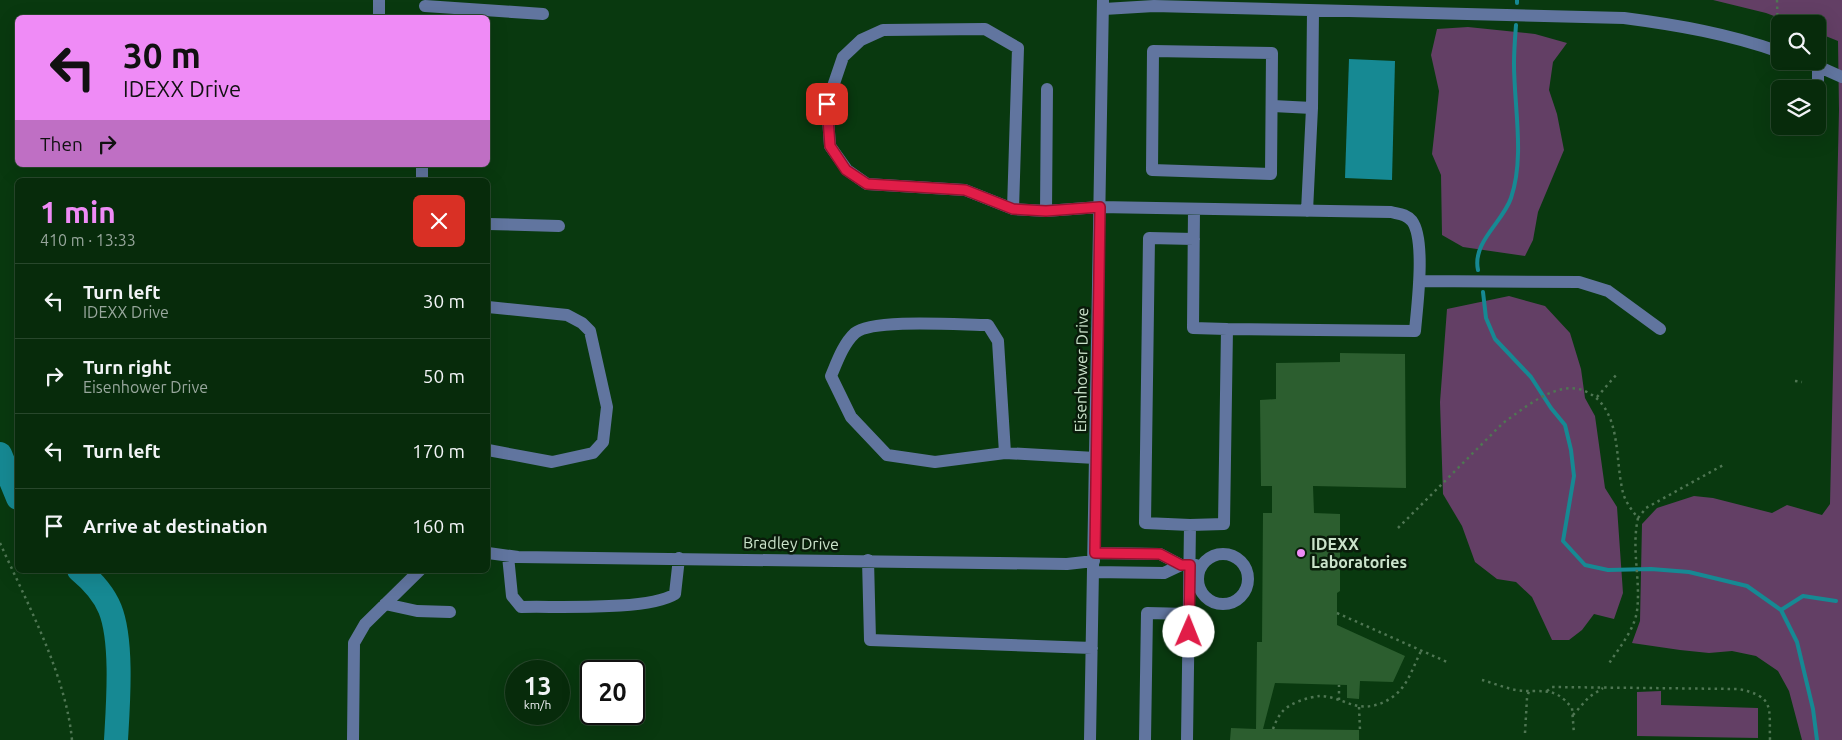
<!DOCTYPE html>
<meta charset="utf-8">
<style>
:root{--surface:#072b0b;--page:#103314;--text:#f1f3f6;--muted:#98a79d;--line:#28472c;--accent:#ef8bf6}
body{margin:0;font-family:Ubuntu,sans-serif;background:var(--page);color:var(--text);height:100vh;display:flex;flex-direction:column;font-size:19px;white-space:nowrap}
*{box-sizing:border-box;margin:0}
p{font-size:16px;color:var(--muted)}
.icon{flex:none;width:28px;height:28px;fill:none;stroke:currentColor;stroke-width:2;stroke-linecap:round;stroke-linejoin:round}
.map{position:relative;flex:1;overflow:hidden}
.details{position:absolute;left:15px;top:178px;width:475px;height:395px;display:flex;flex-direction:column;background:var(--surface);border-radius:8px;box-shadow:0 5px 20px #0002,0 0 0 1px var(--line)}
.details>*{flex:none}
.hud{position:absolute;left:15px;top:15px;width:475px;height:152px;border-radius:8px;box-shadow:0 5px 20px #0002,0 0 0 1px var(--line);background:#ef8bf6;color:#111;overflow:hidden}
.controls{position:absolute;left:1771px;top:15px;display:grid;gap:10px}
.controls a{display:grid;place-items:center;width:55px;height:55px;border-radius:8px;background:var(--surface);box-shadow:0 5px 20px #0002,0 0 0 1px var(--line);font-size:25px}
.speed{position:absolute;left:505px;top:660px;display:flex;gap:10px;font-size:25px;font-weight:700;text-align:center}
.speed>*{display:grid;place-content:center;width:65px;height:65px;border-radius:50%;background:var(--surface);box-shadow:0 5px 20px #0002,0 0 0 1px var(--line);line-height:1}
.speed small{font-size:12px;font-weight:400}
.speed .limit{border:2px solid #111;border-radius:8px;background:#fff;color:#111}
.pin{position:absolute;display:grid;place-items:center;width:42px;height:42px;color:#fff;margin:-21px;border-radius:10px;box-shadow:0 2px 8px #0006}
.me{position:absolute;width:55px;margin:-28px;rotate:1deg;stroke-linejoin:round;filter:drop-shadow(0 0 4px #0008)}
.turn{display:flex;align-items:center;gap:18px;height:105px;padding:0 25px;font-size:22px}
.turn .icon{width:65px;height:65px;stroke-width:2.5}
.turn b{display:block;font-size:35px;line-height:42px}
.then{display:flex;align-items:center;height:48px;padding:0 25px;background:#0003;gap:10px;font-size:19px}
.round{display:grid;place-items:center;flex:none;width:52px;height:52px;border-radius:8px;background:var(--page)}
.headline{display:flex;align-items:center;justify-content:space-between;height:85px;padding:0 25px}
h1{font-size:30px;font-weight:700;line-height:38px;color:var(--accent)}
ul{padding:0;list-style:none}
li{display:flex;align-items:center;gap:15px;height:75px;padding:0 25px;border-top:1px solid var(--line)}
li div{flex:1}
li b{display:block;font-size:19px}
li em{font-style:normal}
.map>svg:first-child{display:block}
.green{fill:#633f65}
.water{fill:#168993}
.lines{fill:none;stroke-linecap:round;stroke-linejoin:round}
.stream{stroke:#168993;stroke-width:4}
.river{stroke:#168993;stroke-width:24}
.building{fill:#2c5e2f}
.path{stroke:#4f7653;stroke-width:2.5;stroke-dasharray:2.5 4;stroke-linecap:butt}
.minor{stroke:#61759f;stroke-width:12}
.route-casing{stroke:#92132f;stroke-width:12}
.route{stroke:#e11d48;stroke-width:9}
.poi-dot{fill:#ef8bf6;stroke:#091b0a;stroke-width:2}
.labels{text-anchor:middle;stroke-width:5;stroke-linejoin:round;paint-order:stroke}
.street-label{font-size:16px;fill:#cae2ca;stroke:#091b0a}
.poi-label{font-size:16px;font-weight:bold;fill:#cae2ca;stroke:#091b0a;text-anchor:start}
</style>
<div class="map">
<svg width="1842" height="740" viewBox="0 0 1842 740">
<rect width="100%" height="100%" fill="#09390f"/>
<!-- green -->
<path class="green" d="M 1713,0 L 1842,0 L 1842,740 L 1802,740 L 1789,691 L 1778,671 L 1756,656 L 1732,651 L 1709,653 L 1680,650 L 1632,643 L 1640,621 L 1642,524 L 1657,508 L 1694,496 L 1713,498 L 1772,513 L 1787,505 L 1822,515 L 1830,504 L 1839,110 L 1838,41 L 1818,33 L 1818,24 L 1795,24 L 1766,13 Z
M 1468,27 L 1535,34 L 1567,43 L 1553,62 L 1549,90 L 1557,114 L 1564,150 L 1538,212 L 1533,240 L 1525,256 L 1463,247 L 1442,235 L 1441,175 L 1432,154 L 1439,91 L 1431,55 L 1437,29 Z
M 1509,296 L 1545,306 L 1570,333 L 1581,369 L 1585,398 L 1595,416 L 1605,488 L 1617,507 L 1623,593 L 1614,619 L 1594,614 L 1582,630 L 1569,640 L 1552,640 L 1532,597 L 1516,582 L 1497,579 L 1475,562 L 1462,526 L 1443,494 L 1440,402 L 1447,309 Z
M 1661,691 L 1661,705 L 1758,708 L 1758,738 L 1637,736 L 1637,692 Z"/>
<!-- water -->
<path class="water" d="M 1349,59 L 1395,61 L 1392,180 L 1345,178 Z"/>
<g class="lines">
<!-- stream -->
<path class="stream" d="M 1517,3 L 1517,0
M 1478,270 C 1472,242 1503,222 1511,198 C 1525,157 1514,106 1514,64 C 1514,51 1515,38 1516,25
M 1483,292 L 1486,318 L 1495,339 L 1531,377 L 1551,408 L 1565,425 L 1571,450 L 1574,476 L 1563,541 L 1585,565 L 1608,570 L 1651,569 L 1689,572 L 1747,586 L 1781,610 L 1797,642 L 1813,709 L 1817,740
M 1781,610 L 1803,596 L 1836,601"/>
<!-- river -->
<path class="river" d="M 0,454 L 18,498
M 79,570 C 91,580 104,594 110,609 C 123,641 118,705 116,740"/>
</g>
<!-- building -->
<path class="building" d="M 1340,353 L 1405,354 L 1406,488 L 1313,486 L 1314,513 L 1340,514 L 1340,591 L 1337,593 L 1337,625 L 1405,656 L 1393,682 L 1360,681 L 1359,699 L 1347,698 L 1347,685 L 1275,683 L 1263,729 L 1359,730 L 1359,740 L 1230,740 L 1231,728 L 1256,729 L 1257,642 L 1262,642 L 1263,513 L 1272,513 L 1272,486 L 1261,486 L 1260,400 L 1276,399 L 1276,363 L 1340,362 Z"/>
<g class="lines">
<!-- path -->
<path class="path" d="M 1777,0 L 1778,40
M 1795,381 L 1802,382
M 1597,397 L 1617,374
M 1638,518 L 1646,508 L 1725,464
M 1398,528 L 1503,423 C 1526,407 1559,378 1587,392 C 1621,409 1615,456 1622,488 C 1624,500 1630,508 1638,518 C 1631,550 1641,580 1637,611 C 1634,631 1618,649 1608,665
M 0,543 C 27,603 66,675 72,740
M 1337,613 L 1447,662
M 1482,680 C 1493,683 1505,688 1516,690 C 1542,694 1553,684 1572,708 L 1574,734
M 1547,691 L 1552,687 L 1739,689 C 1775,697 1769,707 1770,740
M 1339,700 L 1339,685
M 1359,707 L 1360,730
M 1573,715 L 1589,697 L 1603,688
M 1273,729 C 1275,723 1278,717 1282,712 C 1289,703 1309,697 1320,696 C 1332,696 1343,702 1354,705 C 1371,710 1391,702 1402,688 C 1410,678 1415,663 1421,651
M 1525,733 L 1527,698 L 1529,691"/>
<!-- minor -->
<path class="minor" d="M 379,0 L 379,18
M 425,6 L 543,14
M 1104,9 L 1154,6 L 1624,18 C 1678,25 1729,34 1780,52
M 1153,51 L 1272,53 L 1271,174 L 1152,170 Z
M 1806,61 L 1842,77
M 1818,93 L 1818,66
M 1273,106 L 1312,108
M 422,180 L 422,165
M 1013,209 L 1018,48 L 985,29 L 883,30 L 861,40 L 843,57 L 827,104 L 830,146 L 847,170 L 867,184 L 965,190 L 1013,209 L 1046,211 L 1099,207 L 1391,212 C 1399,214 1406,214 1412,221 C 1426,240 1417,307 1415,331 L 1227,329 L 1224,524 L 1190,525 L 1145,523 L 1149,238 L 1194,239
M 1194,209 L 1193,328 L 1227,329
M 1046,211 L 1047,89
M 1307,211 L 1312,108 L 1313,11
M 488,224 L 559,226
M 1419,281 L 1579,282 L 1608,291 L 1660,329
M 488,307 L 567,315 L 582,323 L 590,331 L 607,407 L 603,442 L 593,453 L 552,462 L 488,450
M 1005,453 L 935,462 L 887,455 L 851,417 L 831,376 C 837,362 843,344 855,333 C 872,318 963,325 988,325 L 998,341 L 1005,453 L 1095,458
M 488,553 L 518,557 L 1067,564 L 1094,561
M 1095,553 L 1160,554 L 1181,565
M1198 579a25 25 0 1 1 50 0a25 25 0 1 1-50 0Z
M 508,556 L 512,596 L 521,607 C 557,606 648,611 675,594 L 679,558
M 868,560 L 870,640 L 1092,648
M 1093,572 L 1164,573 L 1181,565 L 1196,565
M 385,604 L 417,611 L 450,612
M 353,740 L 354,643 L 365,624 L 420,570
M 1090,740 L 1103,0
M 1145,740 L 1147,613 L 1189,614
M 1187,740 L 1190,525"/>
</g>
<g class="lines">
<defs>
<path id="route" d="M 827,104 L 830,146 L 846,170 L 867,184 L 965,190 L 1013,209 L 1046,211 L 1100,207 L 1095,553 L 1160,554 L 1181,565 L 1190,565 L 1189,632"/>
</defs>
<!-- route casing -->
<use href="#route" class="route-casing"/>
<!-- route -->
<use href="#route" class="route"/>
</g>
<!-- markers -->
<circle class="poi-dot" cx="1301" cy="553" r="5"/>
<g class="labels">
<!-- street labels -->
<g class="street-label">
<text transform="translate(1081 370) rotate(-89)" y="6">Eisenhower Drive</text>
<text transform="translate(791 543) rotate(1)" y="6">Bradley Drive</text>
</g>
<!-- poi labels -->
<g class="poi-label">
<text x="1311" y="550">IDEXX<tspan x="1311" dy="18">Laboratories</tspan></text>
</g>
</g>
</svg>
<div class="controls">
<a><svg class="icon" aria-label="search" viewBox="0 0 24 24"><circle cx="10" cy="10" r="6"/><path d="M15 15l6 6"/></svg></a>
<a><svg class="icon" aria-label="layers" viewBox="0 0 24 24"><path d="M12 4l9 5-9 5-9-5zM3 14l9 5 9-5"/></svg></a>
</div>
<div class="speed"><div>13<small>km/h</small></div><div class="limit">20</div></div>
<div class="pin" style="left:827px;top:104px;background:#d93025"><svg class="icon" aria-label="arrive" viewBox="0 0 24 24"><path d="M6 21V4h12l-3 4 3 4H6"/></svg></div>
<svg class="me" style="left:1189px;top:632px" viewBox="-20 -20 40 40"><circle r="19" fill="#fff"/><path d="M0-13L10 11 0 6-10 11z" fill="#e11d48"/></svg>
<div class="hud">
<div class="turn"><svg class="icon" aria-label="left" viewBox="0 0 24 24"><path d="M17 20v-9H6M10 6l-5 5 5 5"/></svg><div><b>30 m</b>IDEXX Drive</div></div>
<div class="then">Then<svg class="icon" aria-label="right" viewBox="0 0 24 24"><path d="M7 20v-9h11M14 6l5 5-5 5"/></svg></div>
</div>
<section class="details">
<div class="headline"><div><h1>1 min</h1><p>410 m · 13:33</p></div><a class="round" style="background:#d93025;color:#fff"><svg class="icon" aria-label="close" viewBox="0 0 24 24"><path d="M6 6l12 12M18 6L6 18"/></svg></a></div>
<ul>
<li><svg class="icon" aria-label="left" viewBox="0 0 24 24"><path d="M17 20v-9H6M10 6l-5 5 5 5"/></svg><div><b>Turn left</b><p>IDEXX Drive</p></div><em>30 m</em></li>
<li><svg class="icon" aria-label="right" viewBox="0 0 24 24"><path d="M7 20v-9h11M14 6l5 5-5 5"/></svg><div><b>Turn right</b><p>Eisenhower Drive</p></div><em>50 m</em></li>
<li><svg class="icon" aria-label="left" viewBox="0 0 24 24"><path d="M17 20v-9H6M10 6l-5 5 5 5"/></svg><div><b>Turn left</b></div><em>170 m</em></li>
<li><svg class="icon" aria-label="arrive" viewBox="0 0 24 24"><path d="M6 21V4h12l-3 4 3 4H6"/></svg><div><b>Arrive at destination</b></div><em>160 m</em></li>
</ul>
</section>
</div>
